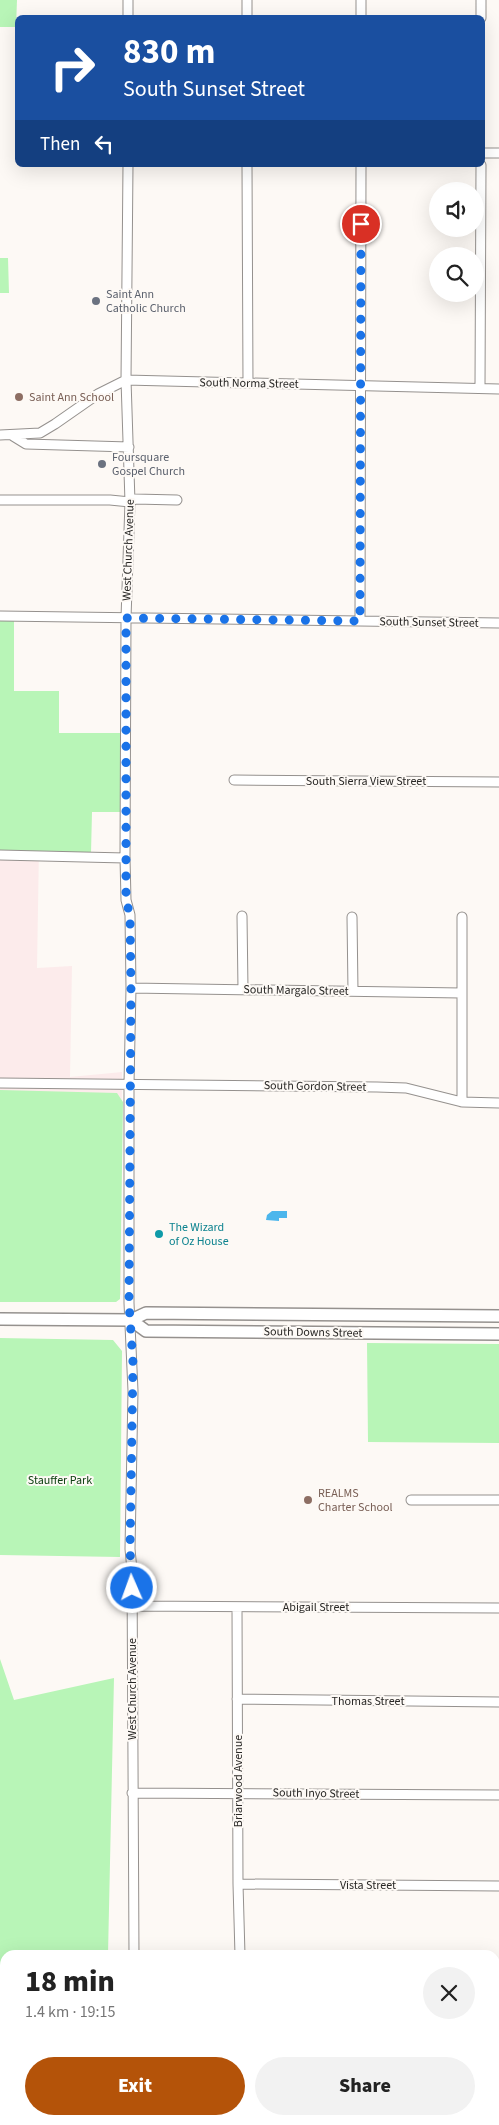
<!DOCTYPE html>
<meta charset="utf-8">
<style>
:root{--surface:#fff;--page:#f2f2f2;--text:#222;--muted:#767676;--accent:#b45309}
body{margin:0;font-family:"Source Sans 3",sans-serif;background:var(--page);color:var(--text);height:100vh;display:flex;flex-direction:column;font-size:19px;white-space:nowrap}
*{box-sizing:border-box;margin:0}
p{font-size:16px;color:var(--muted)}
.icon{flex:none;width:28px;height:28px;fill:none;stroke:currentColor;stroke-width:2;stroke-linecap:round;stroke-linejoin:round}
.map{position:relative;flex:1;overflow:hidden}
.panel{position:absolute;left:0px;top:1950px;width:500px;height:175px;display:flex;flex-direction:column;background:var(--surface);border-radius:15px 15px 0 0;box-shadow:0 5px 20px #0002}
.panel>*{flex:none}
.hud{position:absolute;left:15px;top:15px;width:470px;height:152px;border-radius:8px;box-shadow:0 5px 20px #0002;background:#1a4fa0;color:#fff;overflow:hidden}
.tools{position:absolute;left:429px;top:182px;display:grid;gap:10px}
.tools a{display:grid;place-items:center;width:55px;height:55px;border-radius:50%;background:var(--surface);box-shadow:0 5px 20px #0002;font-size:25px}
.pin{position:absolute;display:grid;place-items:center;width:42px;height:42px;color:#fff;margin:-21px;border:2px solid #fff;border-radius:50%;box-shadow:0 1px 5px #0007}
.me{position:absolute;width:55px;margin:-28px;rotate:358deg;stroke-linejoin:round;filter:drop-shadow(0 0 4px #0008)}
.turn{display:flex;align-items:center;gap:18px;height:105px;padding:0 25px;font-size:22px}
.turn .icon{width:65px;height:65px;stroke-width:2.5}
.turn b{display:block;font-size:35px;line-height:42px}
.then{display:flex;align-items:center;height:48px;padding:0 25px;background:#0003;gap:10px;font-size:19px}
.round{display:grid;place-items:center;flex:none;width:52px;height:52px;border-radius:26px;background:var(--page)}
.overview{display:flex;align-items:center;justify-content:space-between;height:85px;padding:0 25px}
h1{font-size:30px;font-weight:800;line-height:38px}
.action{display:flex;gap:10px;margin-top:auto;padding:10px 25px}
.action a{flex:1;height:58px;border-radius:30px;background:var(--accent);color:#fff;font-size:20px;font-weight:800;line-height:58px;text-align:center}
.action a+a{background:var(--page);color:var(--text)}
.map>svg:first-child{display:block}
.commercial{fill:#fcebeb}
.green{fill:#b8f5b7}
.water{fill:#4cb6ec}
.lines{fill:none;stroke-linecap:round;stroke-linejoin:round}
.minor-casing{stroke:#95918e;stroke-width:11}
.major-casing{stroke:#95918e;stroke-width:14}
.minor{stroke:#fff;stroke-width:9}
.major{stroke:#fff;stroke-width:11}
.route{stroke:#1a73e8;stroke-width:9;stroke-dasharray:0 16.2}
.worship-dot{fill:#6b7280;stroke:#fdf9f5;stroke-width:2}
.education-dot{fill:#8d6e63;stroke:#fdf9f5;stroke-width:2}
.culture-dot{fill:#0f9aa8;stroke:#fdf9f5;stroke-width:2}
.labels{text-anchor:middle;stroke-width:4;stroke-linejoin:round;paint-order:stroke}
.worship-label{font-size:12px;fill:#5b616d;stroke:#fdf9f5;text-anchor:start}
.street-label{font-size:12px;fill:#282725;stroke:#fdf9f5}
.education-label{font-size:12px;fill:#785e54;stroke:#fdf9f5;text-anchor:start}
.culture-label{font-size:12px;fill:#0d838f;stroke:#fdf9f5;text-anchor:start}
.park-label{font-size:12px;fill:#0f4112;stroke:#fdf9f5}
</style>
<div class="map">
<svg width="499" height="2125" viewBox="0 0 499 2125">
<rect width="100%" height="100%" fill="#fdf9f5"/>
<!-- commercial -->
<path class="commercial" d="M 0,848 L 39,848 L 37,968 L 72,966 L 70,1077 L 122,1072 L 121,1294 L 116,1301 L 0,1299 Z"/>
<!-- green -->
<path class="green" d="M 0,0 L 17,0 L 16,27 L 0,27 Z
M 0,258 L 8,258 L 9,293 L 0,293 Z
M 0,620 L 14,620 L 14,691 L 59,691 L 59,733 L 123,733 L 123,812 L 92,812 L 91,853 L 0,853 Z
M 0,1090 L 117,1093 L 123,1102 L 120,1299 L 116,1302 L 0,1302 Z
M 0,1338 L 113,1340 L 122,1351 L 120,1557 L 0,1555 Z
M 367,1343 L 499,1344 L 499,1443 L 368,1442 Z
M 0,1659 L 14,1700 L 114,1678 L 108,1955 L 5,1955 L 5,2120 L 495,2120 L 495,2031 L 499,2031 L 499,2125 L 0,2125 Z"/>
<!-- water -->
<path class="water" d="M 272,1211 L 287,1211 L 287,1218 L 279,1218 L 279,1221 L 266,1220 L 267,1215 Z"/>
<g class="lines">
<defs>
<path id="minor" d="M 128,0 L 128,18
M 247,18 L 247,0
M 361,18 L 361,0
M 481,18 L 481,0
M 482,153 L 499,153
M 128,165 L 126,380 L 130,502 L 126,618 L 125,858 L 126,900 L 130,915 L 131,988 L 129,1084 L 129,1303 L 133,1391 L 130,1549 L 132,1570 L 134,1955
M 247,165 L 248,383
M 480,388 L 481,165
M 0,435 L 40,433 L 55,424 L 98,394 L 126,380 L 499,389
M 13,436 L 26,444 L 129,447
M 0,500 L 110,500 L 130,502 L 135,499 L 177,500
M 0,616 L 499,623
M 360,621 L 361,165
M 234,780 L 499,782
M 0,855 L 125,858
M 242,916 L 243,989
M 352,917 L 353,991
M 462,917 L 462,1102
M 131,988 L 461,993
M 0,1083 L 377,1087 L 406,1088 L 462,1102 L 499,1103
M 411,1500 L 499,1500
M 132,1606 L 499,1608
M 237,1607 L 238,1884 L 240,1955
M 237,1699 L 499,1702
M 132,1793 L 499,1795
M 238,1884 L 499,1886
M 495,1979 L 499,1979"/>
<path id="major" d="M 0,1319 L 131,1320 L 146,1313 L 499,1316
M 131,1320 L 146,1331 L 499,1334"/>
</defs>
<!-- minor casing -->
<use href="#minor" class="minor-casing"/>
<!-- major casing -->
<use href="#major" class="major-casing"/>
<!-- minor -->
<use href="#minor" class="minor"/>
<!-- major -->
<use href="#major" class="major"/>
</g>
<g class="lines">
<!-- route -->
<path class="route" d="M 132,1588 L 130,1549 L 133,1363 L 129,1303 L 131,988 L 130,915 L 126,900 L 126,618 L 360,621 L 361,224"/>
</g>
<!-- markers -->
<g class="worship-dot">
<circle cx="96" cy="301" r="5"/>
<circle cx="102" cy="464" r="5"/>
</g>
<g class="education-dot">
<circle cx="19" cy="397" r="5"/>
<circle cx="308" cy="1500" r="5"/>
</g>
<circle class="culture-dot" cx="159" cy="1234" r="5"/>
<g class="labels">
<!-- worship labels -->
<g class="worship-label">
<text x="106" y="298">Saint Ann<tspan x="106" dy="14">Catholic Church</tspan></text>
<text x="112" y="461">Foursquare<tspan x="112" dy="14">Gospel Church</tspan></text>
</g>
<!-- street labels -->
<g class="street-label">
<text transform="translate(249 383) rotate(1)" y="4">South Norma Street</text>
<text transform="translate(128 550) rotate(-88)" y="4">West Church Avenue</text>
<text transform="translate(429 622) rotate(1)" y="4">South Sunset Street</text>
<text x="366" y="785">South Sierra View Street</text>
<text transform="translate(296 990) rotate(1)" y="4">South Margalo Street</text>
<text transform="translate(315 1086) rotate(1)" y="4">South Gordon Street</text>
<text transform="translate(313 1332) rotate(1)" y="4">South Downs Street</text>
<text x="316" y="1611">Abigail Street</text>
<text transform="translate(132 1689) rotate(-90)" y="4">West Church Avenue</text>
<text x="368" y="1705">Thomas Street</text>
<text transform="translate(238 1781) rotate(-90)" y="4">Briarwood Avenue</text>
<text transform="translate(316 1793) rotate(1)" y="4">South Inyo Street</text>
<text x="368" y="1889">Vista Street</text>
</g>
<!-- education labels -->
<g class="education-label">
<text x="29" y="401">Saint Ann School</text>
<text x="318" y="1497">REALMS<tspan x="318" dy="14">Charter School</tspan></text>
</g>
<!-- culture labels -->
<g class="culture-label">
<text x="169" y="1231">The Wizard<tspan x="169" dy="14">of Oz House</tspan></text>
</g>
<!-- park labels -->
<g class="park-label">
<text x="60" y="1484">Stauffer Park</text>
</g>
</g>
</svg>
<div class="tools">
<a><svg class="icon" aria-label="sound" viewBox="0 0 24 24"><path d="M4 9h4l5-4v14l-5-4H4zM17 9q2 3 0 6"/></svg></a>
<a><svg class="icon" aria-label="search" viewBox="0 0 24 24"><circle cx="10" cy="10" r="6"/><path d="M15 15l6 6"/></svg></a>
</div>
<div class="pin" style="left:361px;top:224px;background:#d93025"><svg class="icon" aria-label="arrive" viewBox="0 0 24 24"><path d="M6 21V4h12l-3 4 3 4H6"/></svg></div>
<svg class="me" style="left:132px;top:1588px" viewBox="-20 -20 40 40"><circle r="17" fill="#1a73e8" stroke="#fff" stroke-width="3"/><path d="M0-11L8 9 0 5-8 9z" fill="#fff"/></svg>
<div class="hud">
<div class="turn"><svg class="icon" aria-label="right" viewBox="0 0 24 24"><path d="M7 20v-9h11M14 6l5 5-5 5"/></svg><div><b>830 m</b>South Sunset Street</div></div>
<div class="then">Then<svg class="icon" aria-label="left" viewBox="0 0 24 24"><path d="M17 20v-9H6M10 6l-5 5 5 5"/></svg></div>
</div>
<section class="panel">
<div class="overview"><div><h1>18 min</h1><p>1.4 km · 19:15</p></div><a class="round"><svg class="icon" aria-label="close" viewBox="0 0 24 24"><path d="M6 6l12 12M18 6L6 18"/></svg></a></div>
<div class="action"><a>Exit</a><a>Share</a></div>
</section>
</div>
